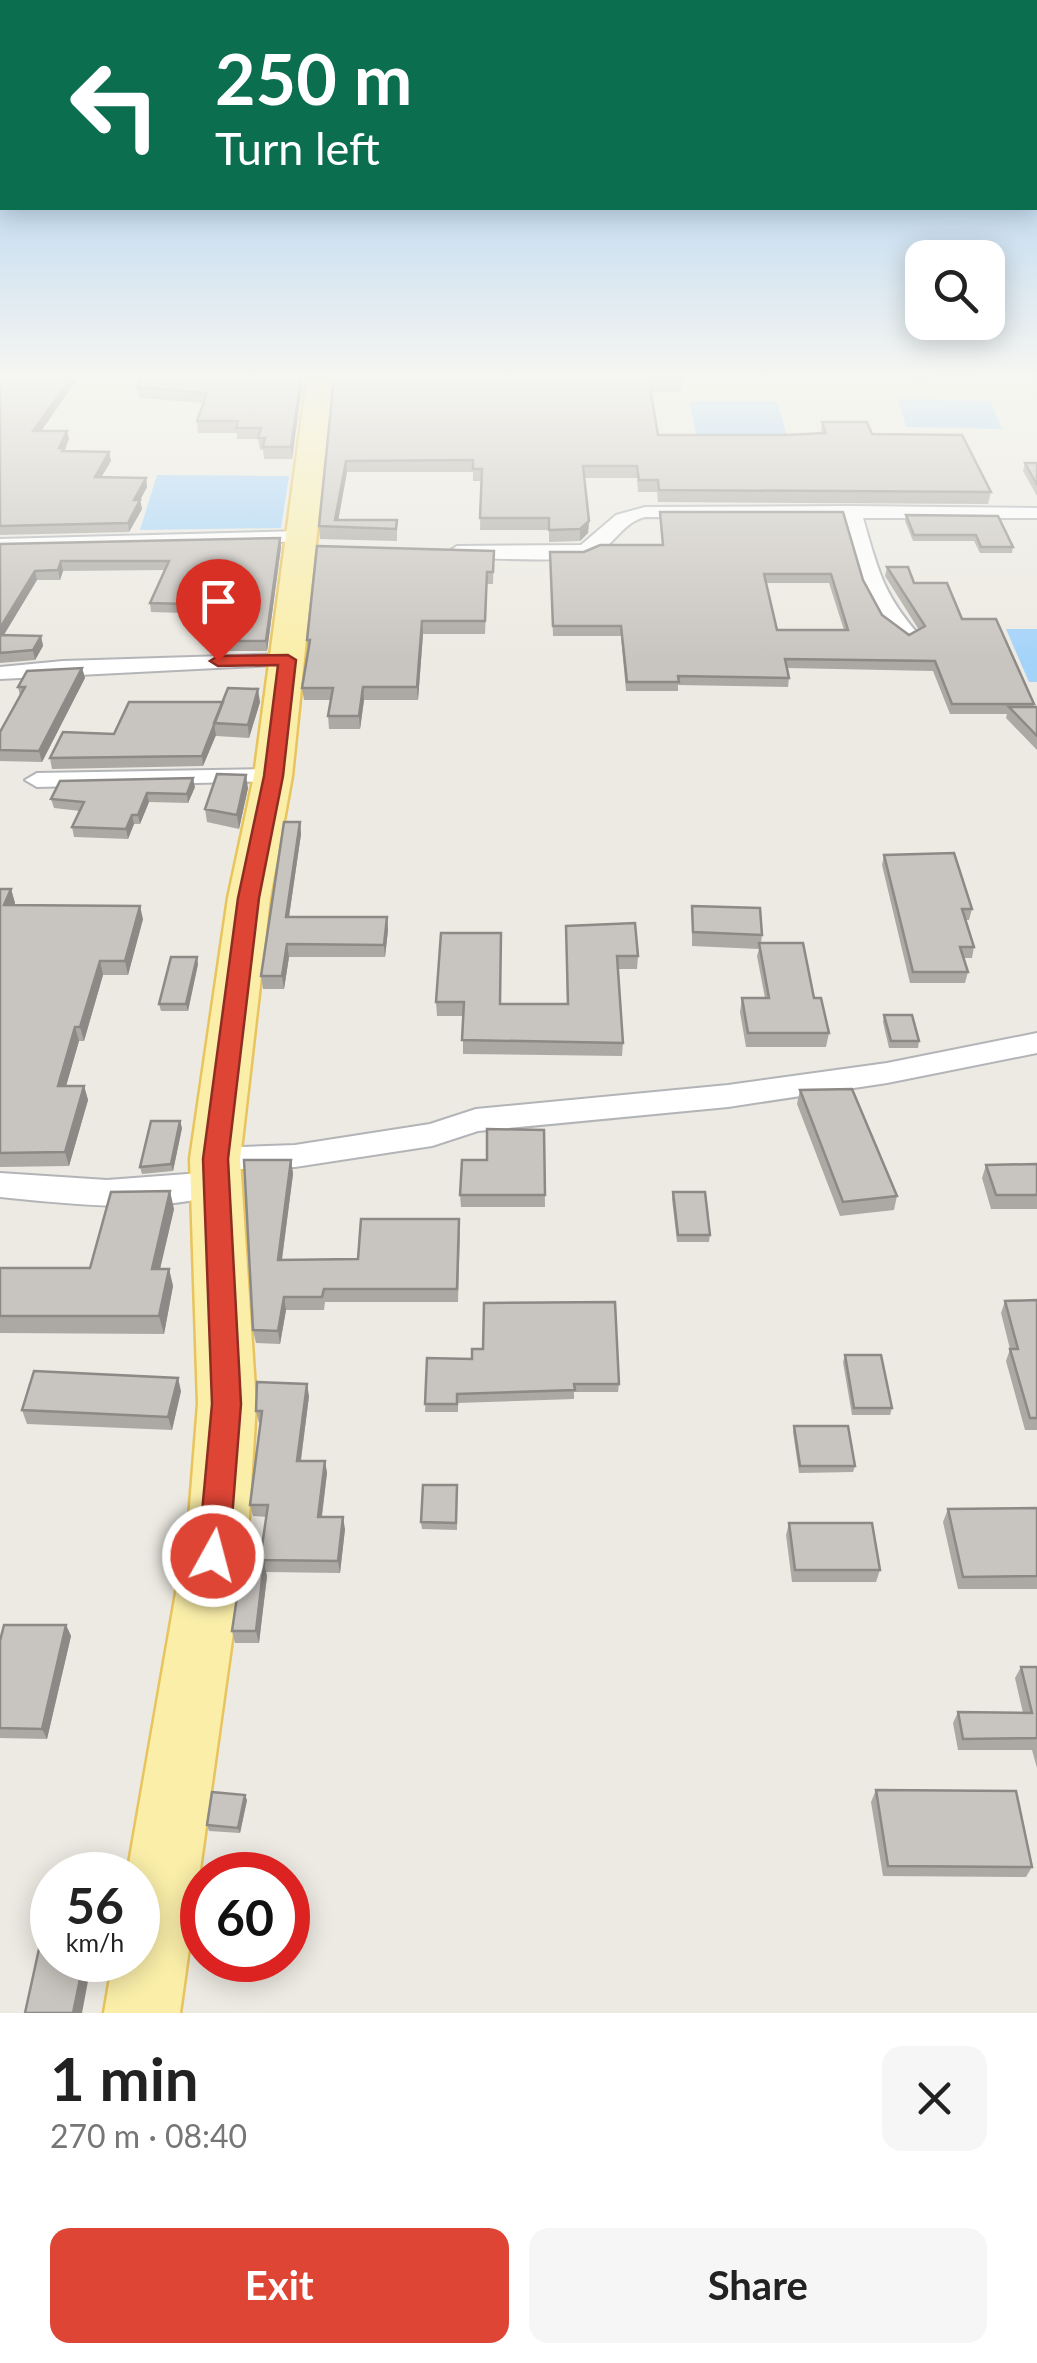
<!DOCTYPE html>
<meta charset="utf-8">
<style>
:root{--surface:#fff;--page:#f6f6f6;--text:#222;--muted:#767676;--accent:#de4535}
body{margin:0;font-family:Lato,sans-serif;background:var(--page);color:var(--text);height:100vh;display:flex;flex-direction:column;font-size:38px;white-space:nowrap}
*{box-sizing:border-box;margin:0}
p{font-size:32px;color:var(--muted)}
.icon{flex:none;width:55px;height:55px;fill:none;stroke:currentColor;stroke-width:2;stroke-linecap:round;stroke-linejoin:round}
.map{position:relative;height:2013px;overflow:hidden}
.panel{display:flex;flex-direction:column;background:var(--surface);flex:1}
.panel>*{flex:none}
.banner{position:absolute;left:0px;top:0px;width:1038px;height:210px;box-shadow:0 5px 25px #0003;background:#0b6e4f;color:#fff;overflow:hidden}
.fabs{position:absolute;left:905px;top:240px;display:grid;gap:20px}
.fabs a{display:grid;place-items:center;width:100px;height:100px;border-radius:20px;background:var(--surface);box-shadow:0 5px 25px #0003;font-size:50px}
.speed{position:absolute;left:30px;top:1852px;display:flex;gap:20px;font-size:50px;font-weight:700;text-align:center}
.speed>*{display:grid;place-content:center;width:130px;height:130px;border-radius:50%;background:var(--surface);box-shadow:0 5px 25px #0003;line-height:1}
.speed small{font-size:25px;font-weight:400}
.speed .limit{border:15px solid #d22;background:#fff;color:#111}
.pin{position:absolute;display:grid;place-items:center;width:85px;height:85px;color:#fff;margin:-102px -42px;border-radius:50% 50% 50% 0;rotate:-45deg;box-shadow:0 0 10px #0007}
.pin .icon{rotate:45deg}
.me{position:absolute;width:110px;margin:-55px;rotate:7deg;stroke-linejoin:round;filter:drop-shadow(0 0 8px #0008)}
.turn{display:flex;align-items:center;gap:35px;height:210px;padding:0 50px;font-size:45px}
.turn .icon{width:130px;height:130px;stroke-width:2.5}
.turn b{display:block;font-size:70px;line-height:85px}
.round{display:grid;place-items:center;flex:none;width:105px;height:105px;border-radius:20px;background:var(--page)}
.headline{display:flex;align-items:center;justify-content:space-between;height:170px;padding:0 50px}
h1{font-size:60px;font-weight:700;line-height:75px}
.primary-button{display:flex;gap:20px;margin-top:auto;padding:20px 50px}
.primary-button a{flex:1;height:115px;border-radius:20px;background:var(--accent);color:#fff;font-size:40px;font-weight:700;line-height:115px;text-align:center}
.primary-button a+a{background:var(--page);color:var(--text)}
.map>svg:first-child{display:block}
.medical{fill:#f9e0dd}
.water{fill:#a4d3fa}
.lines{fill:none;stroke-linecap:round;stroke-linejoin:round}
.street-casing{stroke:#b2b4b8;stroke-width:4}
.primary-casing{stroke:#e8c45e;stroke-width:5}
.street{fill:#fff;fill-rule:evenodd}
.primary{fill:#faeea9;fill-rule:evenodd}
.wall{fill:#aca9a4;fill-rule:evenodd}
.shaded-wall{fill:#8c8986}
.building{fill:#c8c4bf;stroke:#8c8986;stroke-width:2.5;fill-rule:evenodd}
.route{fill:#de4535;stroke:#902d22;stroke-width:2.5}
</style>
<div class="map">
<svg width="1037" height="2013" viewBox="0 0 1037 2013">
<rect width="100%" height="100%" fill="#eceae2"/>
<!-- medical -->
<path class="medical" d="M 337,378 L 1037,378 L 1037,384 L 336,382 Z"/>
<!-- water -->
<path class="water" d="M 898,399 L 990,401 L 1002,429 L 906,427 Z
M 689,401 L 777,401 L 788,439 L 697,439 Z
M 157,475 L 289,476 L 281,528 L 140,530 Z
M 1006,629 L 1037,629 L 1037,682 L 1029,682 Z"/>
<g class="lines">
<defs>
<path id="street" d="M 852,506 L 1037,508 L 1037,518 L 863,518 C 878,570 883,594 919,635 L 909,641 C 869,630 854,554 845,518 L 645,517 C 621,523 615,546 594,554 C 567,564 489,557 457,558 L 448,552 L 457,546 L 581,545 L 616,515 L 645,507 Z
M 302,531 L 311,537 L 309,541 L 0,551 L 0,539 Z
M 287,654 L 294,656 L 297,660 L 294,664 L 0,679 L 0,667 L 63,661 Z
M 273,769 L 281,771 L 285,776 L 281,781 L 37,787 L 25,780 L 37,773 Z
M 1037,1033 L 1037,1053 L 887,1083 L 728,1107 L 478,1131 L 432,1146 L 295,1167 L 215,1170 L 204,1167 L 200,1159 L 204,1151 L 215,1148 L 295,1145 L 430,1124 L 476,1109 L 728,1085 L 887,1063 Z
M 214,1172 L 225,1176 L 229,1184 L 225,1192 C 155,1215 72,1204 0,1197 L 0,1173 L 107,1180 Z"/>
<path id="primary" d="M 307,378 L 333,378 L 292,776 L 270,898 L 240,1159 L 256,1404 L 249,1518 L 180,2013 L 104,2013 L 113,1960 L 138,1960 L 138,1875 L 127,1875 L 189,1518 L 198,1404 L 190,1159 L 228,898 L 254,776 Z"/>
</defs>
<!-- street casing -->
<use href="#street" class="street-casing"/>
<!-- primary casing -->
<use href="#primary" class="primary-casing"/>
<!-- street -->
<use href="#street" class="street"/>
<!-- primary -->
<use href="#primary" class="primary"/>
</g>
<!-- wall -->
<path class="wall" d="M 0,378 L 41,431 L 69,439 L 65,451 L 109,452 L 111,461 L 101,477 L 146,478 L 147,487 L 140,500 L 142,509 L 129,532 L 0,535 Z
M 142,378 L 303,378 L 292,459 L 264,459 L 263,450 L 260,450 L 258,439 L 237,439 L 237,433 L 198,433 L 197,421 L 203,403 L 139,398 L 137,387 Z
M 334,378 L 682,381 L 681,392 L 650,392 L 658,435 L 785,435 L 821,433 L 822,422 L 872,434 L 991,492 L 988,504 L 658,502 L 657,492 L 638,492 L 637,478 L 584,478 L 589,521 L 588,533 L 580,541 L 549,542 L 549,530 L 480,530 L 481,481 L 473,481 L 473,472 L 347,472 L 338,520 L 397,520 L 397,541 L 320,539 L 319,526 Z
M 828,378 L 941,378 L 828,379 Z
M 1025,463 L 1037,463 L 1037,496 L 1023,471 Z
M 660,512 L 863,580 L 882,615 L 909,635 L 919,630 L 885,576 L 887,567 L 914,583 L 962,619 L 1034,704 L 1033,707 L 1037,707 L 1037,750 L 1006,718 L 1007,714 L 950,714 L 933,671 L 787,668 L 789,678 L 788,687 L 678,685 L 678,691 L 626,691 L 621,636 L 553,636 L 550,552 L 584,552 L 662,545 ZM 766,583 L 829,583 L 844,630 L 777,630 Z
M 906,515 L 1013,547 L 1012,553 L 980,553 L 974,541 L 913,541 L 905,521 Z
M 280,538 L 281,547 L 267,651 L 224,651 L 223,641 L 228,626 L 217,626 L 217,614 L 151,612 L 150,603 L 165,570 L 63,571 L 60,580 L 37,580 L 4,635 L 41,636 L 43,646 L 35,660 L 0,663 L 0,544 Z
M 494,551 L 493,584 L 487,584 L 485,634 L 423,634 L 418,700 L 364,700 L 360,729 L 329,729 L 328,716 L 330,700 L 304,700 L 302,688 L 308,651 L 307,640 Z
M 82,668 L 85,678 L 42,762 L 0,761 L 0,732 L 20,696 L 18,687 Z
M 260,702 L 249,738 L 216,736 L 216,735 L 203,766 L 52,769 L 50,758 L 114,734 Z
M 195,787 L 188,803 L 149,802 L 140,824 L 134,824 L 128,839 L 74,837 L 72,827 L 80,811 L 54,808 L 51,799 Z
M 248,788 L 239,829 L 207,822 L 205,809 Z
M 300,822 L 301,834 L 289,917 L 387,917 L 388,930 L 385,957 L 289,957 L 284,989 L 263,989 L 261,976 Z
M 884,855 L 972,909 L 969,920 L 965,920 L 974,947 L 972,958 L 964,958 L 968,972 L 965,983 L 910,983 L 882,865 Z
M 0,889 L 11,889 L 15,903 L 14,905 L 143,919 L 128,975 L 103,975 L 84,1041 L 79,1041 L 66,1086 L 84,1086 L 88,1100 L 69,1166 L 0,1167 Z
M 692,906 L 762,935 L 761,943 L 814,998 L 829,1033 L 826,1047 L 746,1047 L 740,1012 L 742,998 L 765,998 L 757,956 L 759,949 L 692,946 Z
M 566,939 L 638,956 L 637,969 L 618,969 L 623,1043 L 622,1056 L 463,1054 L 463,1016 L 437,1016 L 436,1002 L 567,1004 Z
M 198,964 L 188,1011 L 161,1011 L 159,1004 Z
M 884,1015 L 919,1041 L 918,1048 L 889,1048 L 883,1022 Z
M 800,1090 L 897,1196 L 894,1210 L 840,1216 L 797,1104 Z
M 182,1128 L 173,1171 L 142,1174 L 140,1167 Z
M 544,1130 L 545,1207 L 461,1207 L 460,1195 L 487,1160 Z
M 291,1160 L 293,1174 L 282,1260 L 358,1259 L 460,1232 L 458,1302 L 325,1302 L 324,1310 L 286,1310 L 280,1344 L 256,1343 L 253,1330 Z
M 1037,1164 L 1037,1209 L 991,1209 L 982,1178 L 986,1165 Z
M 673,1192 L 710,1235 L 709,1242 L 677,1242 L 672,1199 Z
M 174,1209 L 160,1269 L 169,1269 L 173,1286 L 164,1334 L 0,1333 L 0,1268 L 90,1268 Z
M 1037,1300 L 1037,1430 L 1025,1430 L 1006,1361 L 1010,1349 L 1001,1313 L 1005,1301 Z
M 845,1355 L 892,1408 L 890,1415 L 852,1415 L 843,1362 Z
M 427,1358 L 619,1384 L 618,1392 L 574,1392 L 574,1399 L 458,1403 L 458,1412 L 425,1412 Z
M 181,1391 L 172,1430 L 27,1424 L 22,1410 Z
M 309,1396 L 301,1461 L 325,1461 L 327,1473 L 322,1517 L 345,1529 L 340,1573 L 266,1572 L 267,1576 L 259,1643 L 235,1643 L 232,1631 L 261,1563 L 266,1517 L 253,1516 L 250,1505 L 260,1423 L 259,1423 L 256,1411 Z
M 794,1426 L 855,1466 L 853,1472 L 799,1473 L 793,1432 Z
M 457,1485 L 457,1530 L 422,1529 L 421,1522 Z
M 1037,1508 L 1037,1589 L 958,1589 L 943,1522 L 948,1509 Z
M 789,1523 L 880,1570 L 876,1582 L 792,1582 L 786,1535 Z
M 66,1625 L 71,1636 L 47,1739 L 0,1738 L 0,1641 Z
M 1021,1667 L 1037,1667 L 1037,1768 L 1032,1750 L 958,1750 L 953,1723 L 958,1712 L 1023,1713 L 1015,1678 Z
M 876,1790 L 1032,1867 L 1026,1877 L 883,1876 L 871,1802 Z
M 247,1800 L 240,1833 L 209,1831 L 207,1825 Z"/>
<!-- shaded-wall -->
<path class="shaded-wall" d="M 71,378 L 78,378 L 35,440 L 33,431 Z
M 301,378 L 303,378 L 292,459 L 291,447 Z
M 67,431 L 69,439 L 64,449 L 66,457 L 59,448 Z
M 109,452 L 111,461 L 96,486 L 95,477 Z
M 346,461 L 347,472 L 337,527 L 335,520 Z
M 146,478 L 147,487 L 140,500 L 142,509 L 129,532 L 128,523 L 134,500 Z
M 589,521 L 588,533 L 580,541 L 580,529 Z
M 280,538 L 281,547 L 267,651 L 266,641 Z
M 61,561 L 63,571 L 60,580 L 58,570 Z
M 35,571 L 37,580 L 0,641 L 0,628 Z
M 422,621 L 423,634 L 418,700 L 417,687 Z
M 41,636 L 43,646 L 35,660 L 33,650 Z
M 82,668 L 85,678 L 42,762 L 39,751 Z
M 363,687 L 364,700 L 360,729 L 359,716 Z
M 258,689 L 260,702 L 249,738 L 248,725 Z
M 214,725 L 216,735 L 203,766 L 202,756 Z
M 246,775 L 248,788 L 239,829 L 237,815 Z
M 193,778 L 195,787 L 188,803 L 187,794 Z
M 147,793 L 149,802 L 140,824 L 138,815 Z
M 132,815 L 134,824 L 128,839 L 126,829 Z
M 300,822 L 301,834 L 287,930 L 286,917 Z
M 11,889 L 15,903 L 8,919 L 4,905 Z
M 140,906 L 143,919 L 128,975 L 125,961 Z
M 387,917 L 388,930 L 385,957 L 384,945 Z
M 287,944 L 289,957 L 284,989 L 282,976 Z
M 197,957 L 198,964 L 188,1011 L 186,1004 Z
M 100,961 L 103,975 L 84,1041 L 80,1027 Z
M 75,1027 L 79,1041 L 62,1100 L 58,1086 Z
M 84,1086 L 88,1100 L 69,1166 L 65,1152 Z
M 180,1121 L 182,1128 L 173,1171 L 171,1164 Z
M 291,1160 L 293,1174 L 280,1273 L 278,1260 Z
M 170,1191 L 174,1209 L 156,1286 L 152,1269 Z
M 169,1269 L 173,1286 L 164,1334 L 159,1316 Z
M 284,1297 L 286,1310 L 280,1344 L 278,1331 Z
M 178,1378 L 181,1391 L 172,1430 L 168,1417 Z
M 307,1384 L 309,1396 L 299,1473 L 297,1461 Z
M 325,1461 L 327,1473 L 320,1529 L 318,1517 Z
M 343,1517 L 345,1529 L 340,1573 L 338,1561 Z
M 264,1563 L 267,1576 L 259,1643 L 256,1631 Z
M 66,1625 L 71,1636 L 47,1739 L 42,1729 Z
M 245,1795 L 247,1800 L 240,1833 L 238,1828 Z
M 84,1960 L 92,1960 L 82,2013 L 73,2013 Z"/>
<!-- building -->
<path class="building" d="M 0,378 L 71,378 L 33,431 L 67,431 L 59,448 L 64,448 L 62,451 L 109,452 L 95,477 L 146,478 L 134,500 L 140,500 L 128,523 L 0,526 Z
M 142,378 L 301,378 L 291,447 L 263,447 L 265,438 L 258,438 L 261,428 L 236,428 L 238,421 L 197,421 L 207,393 L 137,387 Z
M 334,378 L 681,378 L 682,381 L 649,381 L 658,435 L 785,435 L 826,433 L 822,422 L 867,422 L 872,434 L 962,435 L 991,492 L 659,490 L 658,480 L 639,480 L 637,466 L 583,466 L 589,521 L 580,529 L 549,530 L 549,518 L 480,518 L 482,469 L 473,469 L 473,460 L 346,461 L 335,520 L 397,520 L 396,529 L 319,526 Z
M 1025,463 L 1037,463 L 1037,485 Z
M 660,512 L 843,512 L 863,580 L 882,615 L 909,635 L 925,626 L 887,567 L 908,567 L 914,583 L 947,583 L 962,619 L 996,619 L 1034,704 L 952,704 L 935,661 L 785,659 L 789,678 L 678,676 L 679,682 L 627,682 L 621,626 L 553,626 L 550,552 L 584,552 L 600,545 L 663,545 ZM 764,574 L 831,574 L 848,630 L 777,630 Z
M 906,515 L 998,516 L 1013,547 L 981,547 L 976,535 L 914,535 Z
M 280,538 L 266,641 L 223,641 L 232,617 L 216,616 L 221,605 L 150,603 L 169,561 L 61,561 L 58,570 L 35,571 L 0,628 L 0,544 Z
M 317,546 L 494,551 L 493,572 L 487,572 L 485,621 L 422,621 L 417,687 L 363,687 L 359,716 L 328,716 L 333,688 L 302,688 L 310,640 L 307,640 Z
M 0,635 L 41,636 L 33,650 L 0,653 Z
M 82,668 L 39,751 L 0,750 L 0,732 L 25,687 L 18,687 L 27,671 Z
M 228,688 L 258,689 L 248,725 L 214,723 Z
M 129,702 L 223,702 L 202,756 L 50,758 L 63,732 L 114,734 Z
M 1009,707 L 1037,707 L 1037,736 Z
M 217,774 L 246,775 L 237,815 L 205,809 Z
M 193,778 L 187,794 L 147,793 L 138,815 L 132,815 L 126,829 L 72,827 L 84,802 L 51,799 L 60,781 Z
M 284,822 L 300,822 L 286,917 L 387,917 L 384,945 L 287,944 L 282,976 L 261,976 Z
M 954,853 L 972,909 L 962,909 L 974,947 L 960,947 L 968,972 L 913,972 L 884,855 Z
M 0,889 L 11,889 L 4,905 L 140,906 L 125,961 L 100,961 L 80,1027 L 75,1027 L 58,1086 L 84,1086 L 65,1152 L 0,1153 Z
M 692,906 L 760,908 L 762,935 L 693,932 Z
M 635,923 L 638,956 L 617,956 L 623,1043 L 462,1040 L 464,1002 L 436,1002 L 441,933 L 501,933 L 500,1004 L 568,1004 L 566,926 Z
M 759,943 L 803,943 L 814,998 L 821,998 L 829,1033 L 748,1033 L 742,998 L 769,998 Z
M 171,957 L 197,957 L 186,1004 L 159,1004 Z
M 884,1015 L 912,1015 L 919,1041 L 891,1041 Z
M 852,1089 L 897,1196 L 843,1202 L 800,1090 Z
M 151,1121 L 180,1121 L 171,1164 L 140,1167 Z
M 487,1129 L 544,1130 L 545,1195 L 460,1195 L 462,1160 L 487,1160 Z
M 244,1160 L 291,1160 L 278,1260 L 358,1259 L 361,1219 L 459,1219 L 457,1289 L 324,1289 L 322,1297 L 284,1297 L 278,1331 L 253,1330 Z
M 1037,1164 L 1037,1195 L 996,1195 L 986,1165 Z
M 170,1191 L 152,1269 L 169,1269 L 159,1316 L 0,1316 L 0,1268 L 90,1268 L 111,1192 Z
M 673,1192 L 705,1192 L 710,1235 L 678,1235 Z
M 1037,1300 L 1037,1418 L 1030,1418 L 1010,1349 L 1018,1349 L 1005,1301 Z
M 615,1302 L 619,1384 L 574,1384 L 575,1390 L 457,1394 L 457,1404 L 425,1404 L 427,1358 L 472,1359 L 472,1349 L 483,1349 L 484,1303 Z
M 845,1355 L 881,1355 L 892,1408 L 854,1408 Z
M 34,1371 L 178,1378 L 168,1417 L 22,1410 Z
M 257,1382 L 307,1384 L 297,1461 L 325,1461 L 318,1517 L 343,1517 L 338,1561 L 260,1560 L 268,1505 L 250,1505 L 262,1411 L 256,1411 Z
M 794,1426 L 848,1426 L 855,1466 L 800,1466 Z
M 423,1485 L 457,1485 L 456,1523 L 421,1522 Z
M 1037,1508 L 1037,1576 L 963,1577 L 948,1509 Z
M 789,1523 L 872,1523 L 880,1570 L 795,1570 Z
M 242,1563 L 264,1563 L 256,1631 L 232,1631 Z
M 4,1625 L 66,1625 L 42,1729 L 0,1728 L 0,1641 Z
M 1021,1667 L 1037,1667 L 1037,1738 L 963,1739 L 958,1712 L 1032,1713 Z
M 876,1790 L 1016,1791 L 1032,1867 L 888,1866 Z
M 212,1792 L 245,1795 L 238,1828 L 207,1825 Z
M 44,1926 L 52,1926 L 52,1960 L 84,1960 L 73,2013 L 25,2013 Z"/>
<!-- sky -->
<linearGradient id="sky" x2="0" y2="1"><stop stop-color="#8dc0ef"/><stop offset="0.57" stop-color="#f6f6f2"/><stop offset="1" stop-color="#f6f6f2" stop-opacity="0"/></linearGradient>
<rect width="1037" height="660" fill="url(#sky)"/>
<!-- route -->
<path class="route" d="M 288,655 L 296,660 L 283,776 L 259,898 L 228,1159 L 241,1404 L 229,1556 L 224,1566 L 213,1570 L 202,1566 L 198,1556 L 212,1404 L 203,1159 L 238,898 L 264,776 L 278,665 L 218,666 L 210,661 L 218,656 Z"/>
</svg>
<div class="fabs">
<a><svg class="icon" aria-label="search" viewBox="0 0 24 24"><circle cx="10" cy="10" r="6"/><path d="M15 15l6 6"/></svg></a>
</div>
<div class="speed"><div>56<small>km/h</small></div><div class="limit">60</div></div>
<div class="pin" style="left:218px;top:661px;background:#d93025"><svg class="icon" aria-label="arrive" viewBox="0 0 24 24"><path d="M6 21V4h12l-3 4 3 4H6"/></svg></div>
<svg class="me" style="left:213px;top:1556px" viewBox="-20 -20 40 40"><circle r="17" fill="#de4535" stroke="#fff" stroke-width="3"/><path d="M0-11L8 9 0 5-8 9z" fill="#fff"/></svg>
<div class="banner">
<div class="turn"><svg class="icon" aria-label="left" viewBox="0 0 24 24"><path d="M17 20v-9H6M10 6l-5 5 5 5"/></svg><div><b>250 m</b>Turn left</div></div>
</div>
</div>
<section class="panel">
<div class="headline"><div><h1>1 min</h1><p>270 m · 08:40</p></div><a class="round"><svg class="icon" aria-label="close" viewBox="0 0 24 24"><path d="M6 6l12 12M18 6L6 18"/></svg></a></div>
<div class="primary-button"><a>Exit</a><a>Share</a></div>
</section>
